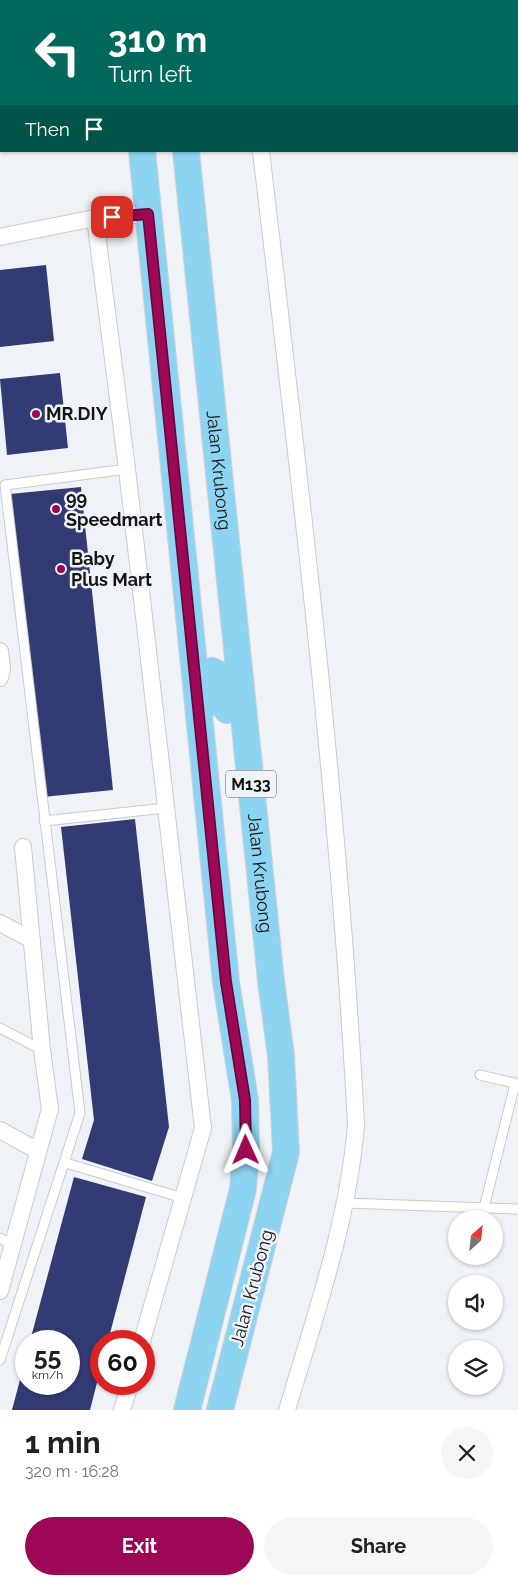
<!DOCTYPE html>
<meta charset="utf-8">
<style>
:root{--surface:#fff;--page:#f6f6f6;--text:#202124;--muted:#757577;--accent:#9c0855}
body{margin:0;font-family:Raleway,sans-serif;background:var(--page);color:var(--text);height:100vh;display:flex;flex-direction:column;font-size:19px;white-space:nowrap}
*{box-sizing:border-box;margin:0}
p{font-size:16px;color:var(--muted)}
.icon{flex:none;width:28px;height:28px;fill:none;stroke:currentColor;stroke-width:2;stroke-linecap:round;stroke-linejoin:round}
.map{position:relative;height:1410px;overflow:hidden}
.sheet{display:flex;flex-direction:column;background:var(--surface);flex:1}
.sheet>*{flex:none}
.guide{position:absolute;left:0px;top:0px;width:519px;height:152px;box-shadow:0 1px 4px #0004;background:#00695c;color:#fff;overflow:hidden}
.needle{width:32px;rotate:27deg}
.fabs{position:absolute;left:448px;top:1210px;display:grid;gap:10px}
.fabs a{display:grid;place-items:center;width:55px;height:55px;border-radius:50%;background:var(--surface);box-shadow:0 1px 4px #0004;font-size:25px}
.speed{position:absolute;left:15px;top:1330px;display:flex;gap:10px;font-size:25px;font-weight:700;text-align:center}
.speed>*{display:grid;place-content:center;width:65px;height:65px;border-radius:50%;background:var(--surface);box-shadow:0 1px 4px #0004;line-height:1}
.speed small{font-size:12px;font-weight:400}
.speed .limit{border:8px solid #d22;background:#fff;color:#111}
.pin{position:absolute;display:grid;place-items:center;width:42px;height:42px;color:#fff;margin:-21px;border-radius:10px;box-shadow:0 2px 8px #0006}
.me{position:absolute;width:55px;margin:-28px;rotate:359deg;stroke-linejoin:round;filter:drop-shadow(0 0 4px #0008)}
.turn{display:flex;align-items:center;gap:18px;height:105px;padding:0 25px;font-size:22px}
.turn .icon{width:65px;height:65px;stroke-width:2.5}
.turn b{display:block;font-size:35px;line-height:42px}
.then{display:flex;align-items:center;height:48px;padding:0 25px;background:#0003;gap:10px;font-size:19px}
.round{display:grid;place-items:center;flex:none;width:52px;height:52px;border-radius:26px;background:var(--page)}
.overview{display:flex;align-items:center;justify-content:space-between;height:85px;padding:0 25px}
h1{font-size:30px;font-weight:700;line-height:38px}
.cta{display:flex;gap:10px;margin-top:auto;padding:10px 25px}
.cta a{flex:1;height:58px;border-radius:30px;background:var(--accent);color:#fff;font-size:20px;font-weight:700;line-height:58px;text-align:center}
.cta a+a{background:var(--page);color:var(--text)}
.map>svg:first-child{display:block}
.building{fill:#323b73}
.lines{fill:none;stroke-linecap:round;stroke-linejoin:round}
.lane-casing{stroke:#c7cbcf;stroke-width:11}
.street-casing{stroke:#c7cbcf;stroke-width:18}
.primary-casing{stroke:#d0d0d1;stroke-width:28}
.lane{stroke:#fff;stroke-width:9}
.street{stroke:#fff;stroke-width:16}
.primary{stroke:#8dd3f2;stroke-width:26}
.route-casing{stroke:#650537;stroke-width:12}
.route{stroke:#9c0855;stroke-width:9}
.poi-dot{fill:#9c0855;stroke:#eff3f7;stroke-width:2}
.labels{text-anchor:middle;stroke-width:5;stroke-linejoin:round;paint-order:stroke}
.shield{fill:#eff3f7;stroke:#56585a;stroke-width:1}
.shield-label{font-size:16px;font-weight:bold;fill:#141517}
.poi-label{font-size:18px;font-weight:bold;fill:#141517;stroke:#eff3f7;text-anchor:start}
.street-label{font-size:18px;fill:#141517;stroke:#eff3f7}
</style>
<div class="map">
<svg width="518" height="1410" viewBox="0 0 518 1410">
<rect width="100%" height="100%" fill="#eff3f7"/>
<!-- building -->
<path class="building" d="M 46,265 L 54,341 L 0,347 L 0,270 Z
M 60,373 L 68,448 L 7,455 L 0,379 Z
M 81,487 L 113,790 L 43,797 L 10,494 Z
M 135,819 L 169,1127 L 152,1181 L 82,1159 L 94,1120 L 61,827 Z
M 74,1177 L 146,1197 L 108,1341 L 101,1341 L 101,1367 L 90,1410 L 12,1410 L 26,1357 L 26,1384 L 69,1384 L 69,1341 L 30,1341 Z"/>
<g class="lines">
<defs>
<path id="lane" d="M 44,821 L 166,808
M 0,1028 L 42,1050
M 480,1075 L 518,1084
M 66,1163 L 183,1198
M 345,1203 L 518,1209
M 484,1208 L 515,1084
M 0,1238 L 13,1246
M 0,1360 L 80,1113 L 5,485 L 127,469"/>
<path id="street" d="M 244,0 L 244,1
M 261,151 C 299,475 339,799 356,1125 C 348,1223 315,1316 287,1410
M 0,237 L 95,218
M 0,651 L 2,668 L 0,678
M 0,923 L 32,940
M 0,1130 L 38,1151
M 0,1291 L 50,1109 L 42,1050 L 23,847
M 142,1341 L 203,1128 L 127,469 L 95,218 L 147,214
M 122,1410 L 130,1384"/>
<g id="primary">
<path d="M 128,0 L 128,1"/>
<path d="M 170,0 L 170,1"/>
<path d="M 142,151 L 226,982 L 245,1100 L 246,1150 L 243,1189 L 187,1410"/>
<path id="s1" d="M 186,151 L 271,981 L 281,1056 L 286,1152 L 220,1410"/>
<path d="M 207,704 C 206,692 204,681 212,671 L 221,675 L 227,710"/>
</g>
</defs>
<!-- lane casing -->
<use href="#lane" class="lane-casing"/>
<!-- street casing -->
<use href="#street" class="street-casing"/>
<!-- primary casing -->
<use href="#primary" class="primary-casing"/>
<!-- lane -->
<use href="#lane" class="lane"/>
<!-- street -->
<use href="#street" class="street"/>
<!-- primary -->
<use href="#primary" class="primary"/>
</g>
<g class="lines">
<defs>
<path id="route" d="M 112,217 L 148,214 L 226,982 L 245,1100 L 246,1150"/>
</defs>
<!-- route casing -->
<use href="#route" class="route-casing"/>
<!-- route -->
<use href="#route" class="route"/>
</g>
<!-- markers -->
<g class="poi-dot">
<circle cx="36" cy="414" r="5"/>
<circle cx="56" cy="509" r="5"/>
<circle cx="61" cy="569" r="5"/>
</g>
<g class="labels">
<!-- shield labels -->
<rect class="shield" x="226" y="770.5" width="50" height="27" rx="4"/>
<g class="shield-label">
<text x="251" y="790">M133</text>
</g>
<!-- poi labels -->
<g class="poi-label">
<text x="46" y="420">MR.DIY</text>
<text x="66" y="505">99<tspan x="66" dy="21">Speedmart</tspan></text>
<text x="71" y="565">Baby<tspan x="71" dy="21">Plus Mart</tspan></text>
</g>
<!-- street labels -->
<g class="street-label">
<text dy="6" stroke="none"><textPath href="#s1" startOffset="321">Jalan Krubong</textPath></text>
<text dy="6" stroke="none"><textPath href="#s1" startOffset="726">Jalan Krubong</textPath></text>
<text transform="translate(252 1288) rotate(-75)" y="6">Jalan Krubong</text>
</g>
</g>
</svg>
<div class="fabs">
<a><svg class="needle" viewBox="-14 -14 28 28"><path d="M0-13l5 13h-10z" fill="#e53935"/><path d="M0 13l5-13h-10z" fill="#757577"/></svg></a>
<a><svg class="icon" aria-label="sound" viewBox="0 0 24 24"><path d="M4 9h4l5-4v14l-5-4H4zM17 9q2 3 0 6"/></svg></a>
<a><svg class="icon" aria-label="layers" viewBox="0 0 24 24"><path d="M12 4l9 5-9 5-9-5zM3 14l9 5 9-5"/></svg></a>
</div>
<div class="speed"><div>55<small>km/h</small></div><div class="limit">60</div></div>
<div class="pin" style="left:112px;top:217px;background:#d93025"><svg class="icon" aria-label="arrive" viewBox="0 0 24 24"><path d="M6 21V4h12l-3 4 3 4H6"/></svg></div>
<svg class="me" style="left:246px;top:1150px" viewBox="-20 -20 40 40"><path d="M0-17L14 15 0 8-14 15z" fill="#9c0855" stroke="#fff" stroke-width="4"/></svg>
<div class="guide">
<div class="turn"><svg class="icon" aria-label="left" viewBox="0 0 24 24"><path d="M17 20v-9H6M10 6l-5 5 5 5"/></svg><div><b>310 m</b>Turn left</div></div>
<div class="then">Then<svg class="icon" aria-label="arrive" viewBox="0 0 24 24"><path d="M6 21V4h12l-3 4 3 4H6"/></svg></div>
</div>
</div>
<section class="sheet">
<div class="overview"><div><h1>1 min</h1><p>320 m · 16:28</p></div><a class="round"><svg class="icon" aria-label="close" viewBox="0 0 24 24"><path d="M6 6l12 12M18 6L6 18"/></svg></a></div>
<div class="cta"><a>Exit</a><a>Share</a></div>
</section>
